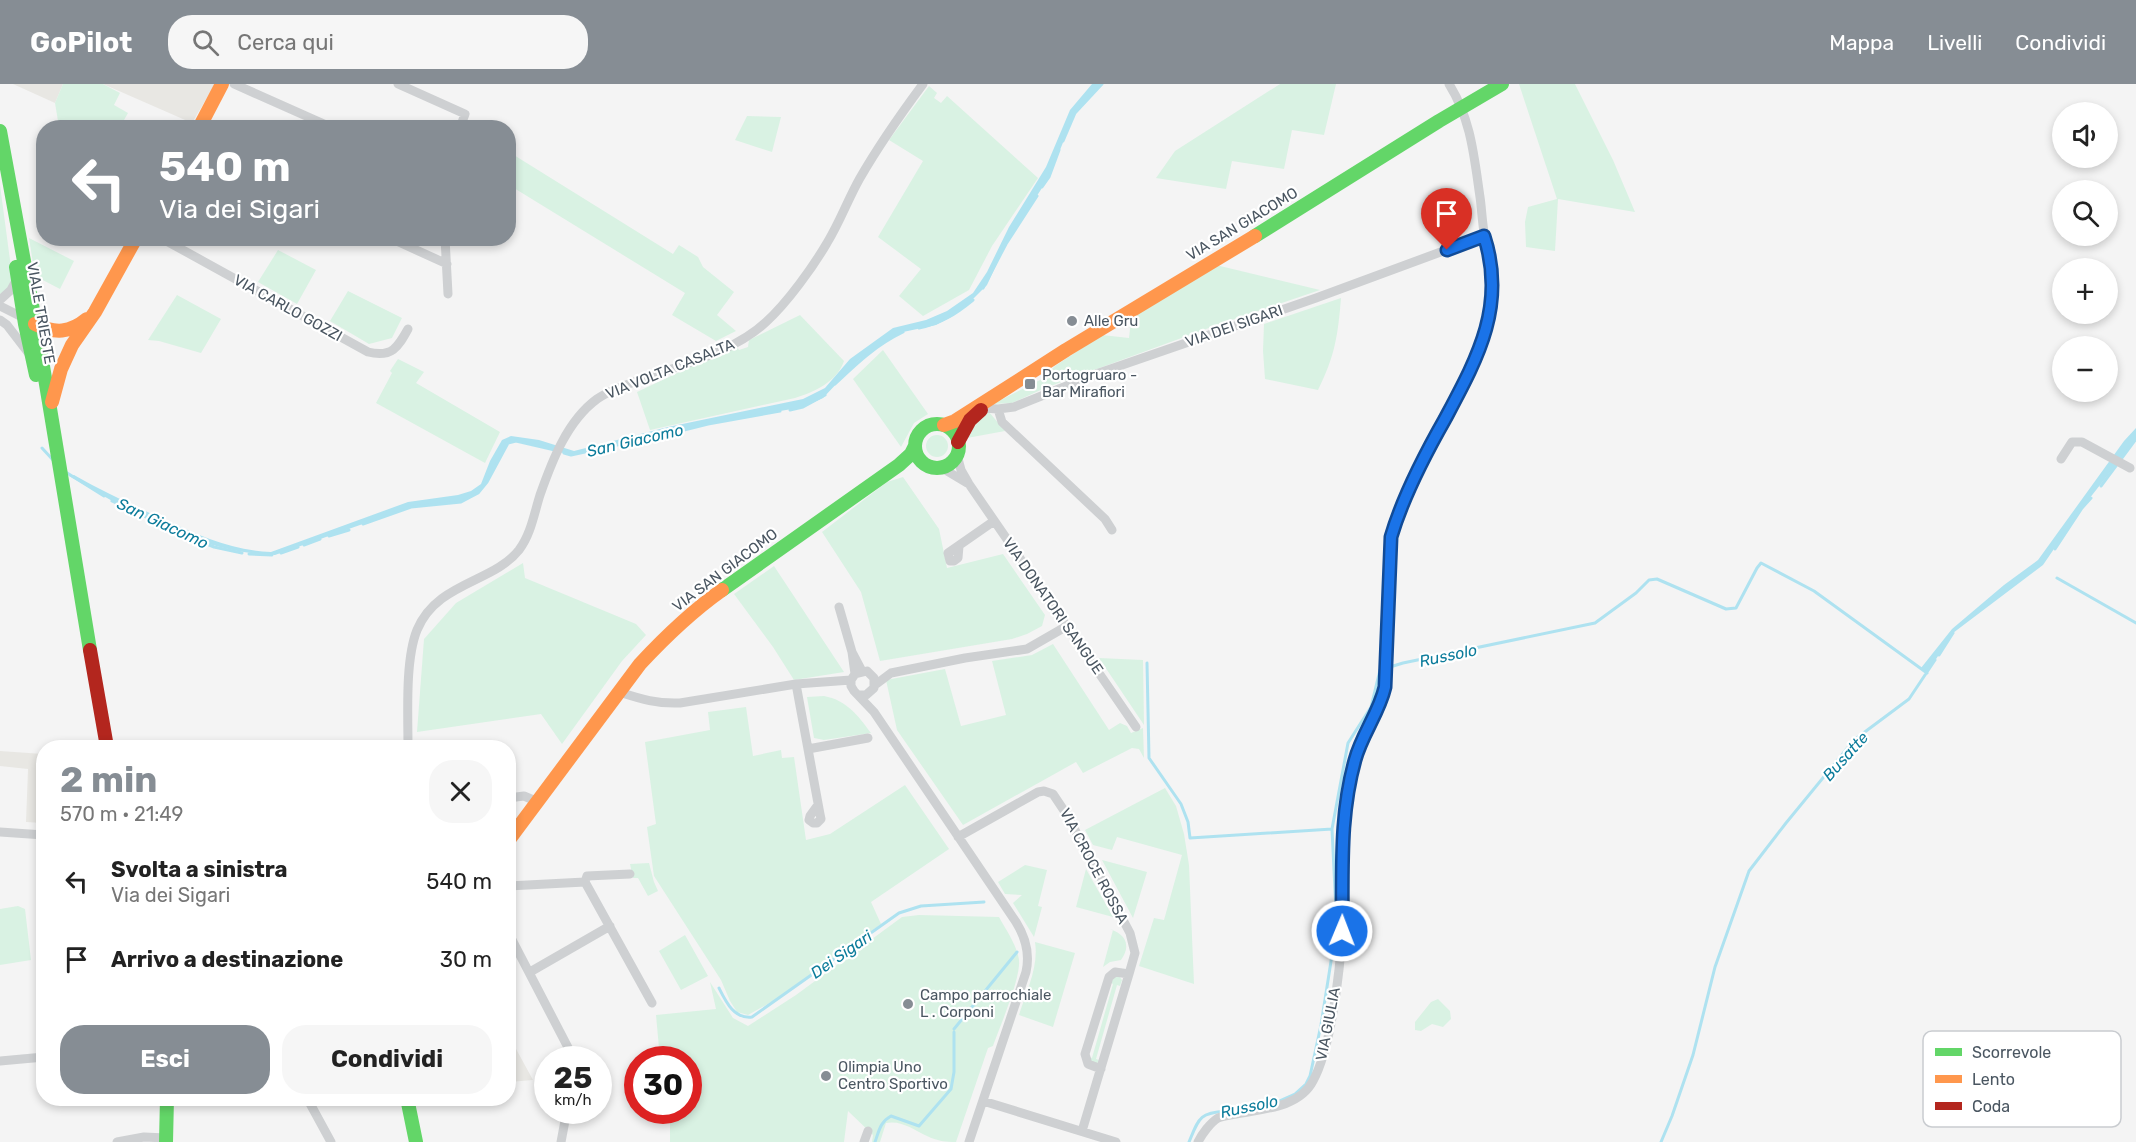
<!DOCTYPE html>
<html lang="it">
<meta charset="utf-8">
<style>
:root{--surface:#fff;--page:#f6f6f6;--text:#222;--muted:#767676;--accent:#868d94}
body{margin:0;font-family:Rubik,sans-serif;background:var(--page);color:var(--text);height:100vh;display:flex;flex-direction:column;font-size:22px;white-space:nowrap}
*{box-sizing:border-box;margin:0}
p{font-size:20px;color:var(--muted)}
.icon{flex:none;width:33px;height:33px;fill:none;stroke:currentColor;stroke-width:2;stroke-linecap:round;stroke-linejoin:round}
.map{position:relative;flex:1;overflow:hidden}
.panel{position:absolute;left:36px;top:656px;width:480px;height:366px;display:flex;flex-direction:column;background:var(--surface);border-radius:24px;box-shadow:0 3px 9px #0003}
.panel>*{flex:none}
.hud{position:absolute;left:36px;top:36px;width:480px;height:126px;border-radius:24px;box-shadow:0 3px 9px #0003;background:#868d94;color:#fff;overflow:hidden}
.controls{position:absolute;left:2052px;top:18px;display:grid;gap:12px}
.controls a{display:grid;place-items:center;width:66px;height:66px;border-radius:50%;background:var(--surface);box-shadow:0 3px 9px #0003;font-size:30px}
.speed{position:absolute;left:534px;top:962px;display:flex;gap:12px;font-size:30px;font-weight:700;text-align:center}
.speed>*{display:grid;place-content:center;width:78px;height:78px;border-radius:50%;background:var(--surface);box-shadow:0 3px 9px #0003;line-height:1}
.speed small{font-size:15px;font-weight:400}
.speed .limit{border:9px solid #d22;background:#fff;color:#111}
.pin{position:absolute;display:grid;place-items:center;width:51px;height:51px;color:#fff;margin:-62px -26px;border-radius:50% 50% 50% 0;rotate:-45deg;box-shadow:0 0 6px #0007}
.pin .icon{rotate:45deg}
.me{position:absolute;width:66px;margin:-33px;rotate:1deg;stroke-linejoin:round;filter:drop-shadow(0 0 4px #0008)}
.turn{display:flex;align-items:center;gap:21px;height:126px;padding:0 24px;font-size:27px}
.turn .icon{width:78px;height:78px;stroke-width:2.5}
.turn b{display:block;font-size:42px;line-height:51px}
.round{display:grid;place-items:center;flex:none;width:63px;height:63px;border-radius:24px;background:var(--page)}
.headline{display:flex;align-items:center;justify-content:space-between;height:102px;padding:0 24px}
h1{font-size:36px;font-weight:700;line-height:45px;color:var(--accent)}
.primary-button{display:flex;gap:12px;margin-top:auto;padding:12px 24px}
.primary-button a{flex:1;height:69px;border-radius:24px;background:var(--accent);color:#fff;font-size:24px;font-weight:700;line-height:69px;text-align:center}
.primary-button a+a{background:var(--page);color:var(--text)}
ul{padding:0;list-style:none}
li{display:flex;align-items:center;gap:18px;height:78px;padding:0 24px}
li div{flex:1}
li b{display:block;font-size:22px}
li em{font-style:normal}
header{display:flex;align-items:center;gap:36px;box-sizing:border-box;height:84px;padding:0 30px;background:var(--accent);color:#fff}
header strong{font-size:28px}
nav{display:flex;gap:33px;margin-inline-start:auto;font-size:21px}
.search{width:420px;height:54px;background:var(--page);display:flex;align-items:center;gap:15px;box-sizing:border-box;padding:0 21px;border-radius:24px;color:var(--muted);font-size:22px}
.map>svg:first-child{display:block}
.commercial{fill:#e8e7e3}
.green{fill:#d9f2e3}
.water{fill:#aee2f0}
.lines{fill:none;stroke-linecap:round;stroke-linejoin:round}
.stream{stroke:#aee2f0;stroke-width:3}
.street{stroke:#ced0d2;stroke-width:9}
.fast{stroke:#63d668;stroke-width:14}
.slow{stroke:#ff974d;stroke-width:14}
.jam{stroke:#b3261e;stroke-width:14}
.route-casing{stroke:#114b97;stroke-width:15}
.route{stroke:#1a73e8;stroke-width:10}
.poi-dot{fill:#868d94;stroke:#fff;stroke-width:2}
.labels{text-anchor:middle;stroke-width:4.5;stroke-linejoin:round;paint-order:stroke}
.street-label{font-size:15px;fill:#4a5661;stroke:#fff}
.poi-label{font-size:15px;fill:#4a5661;stroke:#fff;text-anchor:start}
.water-label{font-size:16px;font-style:italic;fill:#0c7c9b;stroke:#fff}
.key{fill:#fff;stroke:#c9ccd0;stroke-width:1.5}
.key-label{font-size:16px;fill:#4a5661}
</style>
<header>
<strong>GoPilot</strong>
<div class="search"><svg class="icon" aria-label="search" viewBox="0 0 24 24"><circle cx="10" cy="10" r="6"/><path d="M15 15l6 6"/></svg>Cerca qui</div>
<nav><a>Mappa</a><a>Livelli</a><a>Condividi</a></nav>
</header>
<div class="map">
<svg width="2136" height="1058" viewBox="0 0 2136 1058">
<rect width="100%" height="100%" fill="#f4f4f4"/>
<!-- commercial -->
<path class="commercial" d="M 13,0 L 63,0 L 55,19 Z
M 103,0 L 215,0 L 192,39 Z
M 0,667 L 43,670 L 43,739 L 26,738 L 28,685 L 0,682 Z
M 508,952 L 509,952 L 533,996 L 509,998 Z"/>
<!-- green -->
<path class="green" d="M 63,0 L 103,0 L 120,9 L 114,21 L 128,29 L 120,43 L 59,43 L 55,19 Z
M 1280,0 L 1336,0 L 1324,51 L 1292,46 L 1284,85 L 1232,77 L 1226,105 L 1156,94 L 1175,67 Z
M 1519,0 L 1575,0 L 1613,76 L 1635,128 L 1558,115 L 1555,167 L 1526,163 L 1525,138 L 1528,123 L 1557,115 Z
M 929,2 L 937,9 L 934,14 L 941,19 L 947,12 L 1038,94 L 992,162 L 969,206 L 923,232 L 899,212 L 921,185 L 878,153 L 923,77 L 889,56 Z
M 747,32 L 781,33 L 772,68 L 735,56 Z
M 509,68 L 673,170 L 679,161 L 698,173 L 703,183 L 734,208 L 717,231 L 736,247 L 716,257 L 672,231 L 685,209 L 509,101 Z
M 0,101 L 12,191 L 9,204 L 0,210 Z
M 29,154 L 74,177 L 60,205 L 35,192 Z
M 278,166 L 316,186 L 297,220 L 258,198 Z
M 1216,181 L 1320,206 L 1217,241 L 1045,304 L 1012,319 L 993,320 L 1042,295 L 1055,282 L 1102,251 L 1129,254 L 1130,245 L 1128,236 Z
M 348,207 L 402,234 L 392,254 L 369,260 L 330,237 Z
M 177,211 L 221,235 L 201,269 L 159,257 L 148,256 Z
M 1341,214 C 1338,251 1335,272 1318,306 L 1265,295 L 1263,267 L 1264,240 Z
M 800,231 L 844,277 C 837,298 814,308 795,314 L 650,346 L 637,308 L 724,267 L 737,263 L 739,266 L 748,263 L 749,256 Z
M 883,266 L 928,330 L 914,339 L 901,363 L 853,295 Z
M 398,275 L 424,288 L 416,299 L 500,348 L 485,379 L 376,319 L 392,289 L 390,287 Z
M 989,328 L 1005,347 L 967,354 C 968,344 979,330 989,328 Z
M926 362a11 11 0 1 1 22 0a11 11 0 1 1-22 0Z
M 903,393 L 939,445 L 947,484 L 1003,470 L 1045,531 L 1042,542 L 1027,550 L 1012,555 L 880,577 L 861,508 L 822,448 L 887,398 Z
M 523,479 L 525,494 L 636,540 L 646,551 L 622,577 L 562,660 L 541,630 L 417,648 L 424,555 L 456,519 Z
M 774,482 L 844,588 L 794,596 L 773,563 L 734,510 Z
M 1053,560 L 1109,646 L 1120,639 L 1127,642 L 1131,649 L 1143,644 L 1144,674 L 1139,665 L 1132,664 L 1083,689 L 1076,678 L 963,741 L 897,646 L 886,596 L 945,585 L 961,642 L 1006,631 L 992,577 L 1032,571 Z
M 1099,574 L 1143,576 L 1144,641 Z
M 824,612 C 846,616 858,631 871,649 L 824,656 L 814,654 L 807,613 Z
M 746,623 L 753,672 L 781,666 L 782,674 L 794,673 L 806,756 L 830,750 L 905,701 L 949,765 L 871,818 L 881,840 L 773,917 L 748,931 L 737,928 L 730,917 L 721,896 L 654,792 L 647,743 L 656,740 L 645,658 L 710,646 L 708,628 Z
M 1165,704 L 1176,722 L 1184,750 L 1189,781 L 1194,900 L 1139,882 L 1154,834 L 1164,836 L 1182,771 L 1117,753 L 1112,766 L 1093,761 L 1085,746 Z
M 1102,776 L 1147,788 L 1133,834 Z
M 649,779 L 654,798 L 658,807 L 648,812 L 638,794 L 633,794 L 630,780 Z
M 1025,781 L 1047,786 L 1038,822 L 1042,823 L 1034,853 L 1013,819 L 1022,811 L 1005,810 L 998,798 Z
M 1086,785 L 1113,833 L 1076,823 Z
M 18,822 L 25,825 L 31,876 L 0,881 L 0,825 Z
M 919,831 L 999,833 C 1006,846 1017,861 1019,876 C 1021,894 1000,942 993,962 L 988,964 L 956,1058 C 946,1058 937,1057 927,1052 C 914,1046 902,1036 886,1039 L 880,1058 L 872,1058 L 873,1051 L 848,1027 L 844,1058 L 670,1058 L 670,1038 L 662,1037 L 664,1026 L 688,1026 L 688,975 L 660,975 L 656,931 L 716,925 L 710,898 L 733,934 L 748,942 L 796,911 L 902,833 Z
M 1106,844 C 1123,848 1133,859 1121,876 L 1110,878 L 1103,883 L 1113,846 Z
M 685,851 L 708,892 L 681,906 L 659,867 Z
M 1035,858 L 1075,869 L 1053,943 L 1019,931 C 1026,908 1039,883 1035,858 Z
M 1119,892 L 1122,896 L 1120,902 L 1117,901 L 1096,975 L 1099,976 L 1097,980 L 1093,980 L 1089,973 L 1092,974 L 1113,900 L 1111,899 L 1113,893 Z
M 1438,915 L 1450,927 L 1451,935 L 1443,943 L 1432,940 L 1421,947 L 1415,946 L 1415,938 L 1431,918 Z"/>
<!-- water -->
<path class="water" d="M 1092,0 L 1102,0 L 1075,29 L 1049,93 L 1006,160 L 987,201 L 971,217 L 951,233 L 936,241 L 903,248 L 875,264 L 858,277 L 823,314 L 803,323 L 708,340 L 571,371 L 516,357 L 507,359 L 487,398 L 478,409 L 461,418 L 411,423 L 275,471 C 200,469 132,429 69,392 L 74,391 C 104,408 134,422 165,436 C 201,452 230,466 271,468 L 408,418 L 458,411 L 471,407 L 481,400 L 490,377 L 502,356 L 511,352 L 539,356 L 574,367 L 668,343 L 803,315 L 825,304 L 850,275 L 893,244 L 926,236 L 947,227 L 973,209 L 987,188 L 1009,143 L 1046,83 L 1070,26 Z
M 2136,344 L 2136,355 L 2082,424 L 2043,481 L 1953,549 L 1927,589 L 1921,584 L 1952,545 L 2004,501 L 2038,476 L 2124,357 Z"/>
<g class="lines">
<!-- stream -->
<path class="stream" d="M 1063,57 L 1075,29 L 1102,0
M 1042,103 L 1049,93 L 1059,66
M 983,204 L 1006,160 L 1037,112
M 919,244 C 940,240 956,230 973,216
M 835,300 C 857,279 876,261 903,248
M 790,326 L 803,323 L 825,311
M 652,354 L 708,340 L 780,327
M 42,364 L 53,376
M 564,369 L 571,371 L 631,358
M 64,387 L 104,412
M 2101,402 L 2136,355
M 112,417 L 139,430
M 150,436 L 214,463 L 242,469
M 363,440 L 411,423 L 461,418 L 478,409 L 487,398 L 508,359 L 516,357 L 555,366
M 329,452 L 349,446
M 304,461 L 320,455
M 2055,465 L 2082,424 L 2091,414
M 281,469 L 298,463
M 249,470 L 272,471
M 2057,494 L 2136,539
M 1939,571 L 1953,549
M 1147,579 L 1149,674 L 1181,720 L 1188,738 L 1190,754 L 1332,745
M 719,904 C 726,918 734,935 752,933 L 899,829 L 921,822 L 984,818
M 954,945 L 1017,868
M 1277,1018 L 1295,1010 L 1306,1000 L 1310,992 L 1321,941 L 1332,871 L 1336,827 L 1332,745 L 1348,659 L 1371,623 L 1380,586 L 1403,579 L 1595,539 L 1636,509 L 1649,496 L 1657,495 L 1726,525 L 1736,524 L 1757,484 L 1761,479 L 1814,507 L 1927,589
M 1257,1022 L 1271,1019
M 875,1058 C 879,1047 880,1038 891,1032 L 919,1042 L 951,1005 L 954,988 L 954,948
M 1189,1058 C 1199,1034 1199,1029 1226,1027
M 1661,1058 L 1672,1032 L 1693,971 L 1715,883 L 1749,787 L 1786,739 L 1854,656 L 1909,615 L 1935,576"/>
<!-- street -->
<path class="street" d="M 234,0 L 333,44
M 398,0 L 465,30 L 460,44
M 161,154 L 368,268 C 392,274 398,263 408,245
M 390,154 L 447,180
M 445,154 L 448,210
M 0,216 L 11,206 L 18,193
M 0,222 L 28,236
M 0,236 L 7,241 L 30,271
M 983,324 L 998,325 L 1014,323 L 1099,289 L 1316,214 L 1484,152
M 998,325 L 1002,338 L 1105,435 L 1112,446
M 957,371 L 961,386 L 969,400 L 1136,643
M 2061,375 L 2072,358 L 2082,358 L 2130,384
M 942,384 L 967,399
M 959,462 L 958,474 L 954,477 L 950,477 L 948,469 L 994,437
M 839,523 L 852,568
M 855,590 L 852,568 L 862,587
M 796,600 L 820,730 L 821,735 L 817,739 L 813,739 L 809,736 L 810,732 L 818,721
M 875,601 L 891,589 L 896,588 L 965,574 L 1027,565 L 1067,542
M 619,608 C 641,615 656,620 680,619 L 796,600 L 851,596
M 859,611 L 866,611 L 874,604 L 874,594 L 867,587 L 855,590 L 851,596 L 851,602 L 854,607 L 874,628 L 1016,838 C 1026,854 1030,870 1026,888 L 969,1058
M 408,663 C 408,630 405,576 417,546 C 437,498 493,499 519,466 C 531,450 534,430 540,411 C 552,377 567,337 597,315 C 610,306 628,300 643,295 C 683,280 734,268 766,238 C 787,219 813,183 827,159 C 840,138 848,115 860,94 C 879,61 900,31 923,0
M 808,665 L 868,654
M 508,714 L 524,712 L 538,718
M 0,748 L 44,751
M 958,753 L 1038,708 L 1044,707 L 1053,710 L 1067,731 L 1130,849 L 1135,869 L 1129,890
M 585,798 L 587,792 L 630,790
M 508,802 L 585,798 L 652,919
M 508,848 L 574,975
M 530,888 L 610,842
M 0,977 L 44,973
M 307,1014 L 331,1058
M 983,1017 L 1116,1058
M 1082,1047 L 1129,890 L 1115,888 L 1109,893 L 1085,970 L 1088,980 L 1101,985
M 117,1058 L 144,1053 L 166,1054
M 561,1058 L 567,1026
M 864,1058 L 868,1047
M 1198,1058 C 1202,1050 1210,1039 1218,1034 C 1223,1032 1231,1031 1236,1030 C 1262,1025 1299,1024 1313,997 C 1334,958 1343,864 1343,819 C 1343,790 1339,761 1344,732 C 1347,707 1351,680 1361,657 C 1370,637 1380,625 1385,603 L 1391,453 C 1404,408 1430,362 1452,321 C 1467,294 1485,265 1490,234 C 1494,205 1491,181 1485,153 C 1482,140 1482,126 1480,113 C 1474,72 1471,35 1449,0"/>
<!-- fast -->
<path class="fast" d="M 0,47 L 40,264 L 90,566
M 1255,152 L 1439,37 L 1502,0
M 16,183 L 25,240 L 36,291
M915 362a22 22 0 1 1 44 0a22 22 0 1 1-44 0Z
M 722,506 L 899,381 L 911,370 L 915,362
M 407,1014 L 416,1058
M 166,1058 L 167,1014"/>
<!-- slow -->
<path class="slow" d="M 199,44 L 222,0
M 35,240 C 55,250 70,249 87,235
M 52,318 L 61,285 L 72,261 L 95,228 L 136,154
M 944,341 L 955,337 L 1066,266 L 1255,152
M 508,757 L 640,580 C 666,552 691,528 722,506"/>
<!-- jam -->
<path class="jam" d="M 958,358 L 970,336 L 981,326
M 90,566 L 107,663"/>
</g>
<g class="lines">
<defs>
<path id="route" d="M 1342,847 C 1343,788 1339,733 1355,676 C 1362,650 1379,629 1385,603 L 1391,453 C 1403,412 1424,372 1445,335 C 1477,275 1507,222 1484,152 L 1447,166"/>
</defs>
<!-- route casing -->
<use href="#route" class="route-casing"/>
<!-- route -->
<use href="#route" class="route"/>
</g>
<!-- markers -->
<g class="poi-dot">
<circle cx="1072" cy="237" r="6"/>
<rect x="1024" y="294" width="12" height="12" rx="3"/>
<circle cx="908" cy="920" r="6"/>
<circle cx="826" cy="992" r="6"/>
</g>
<g class="labels">
<!-- street labels -->
<g class="street-label">
<text transform="translate(1242 140) rotate(-31)" y="5">VIA SAN GIACOMO</text>
<text transform="translate(288 224) rotate(29)" y="5">VIA CARLO GOZZI</text>
<text transform="translate(41 229) rotate(80)" y="5">VIALE TRIESTE</text>
<text transform="translate(1234 242) rotate(-19)" y="5">VIA DEI SIGARI</text>
<text transform="translate(670 285) rotate(-22)" y="5">VIA VOLTA CASALTA</text>
<text transform="translate(725 486) rotate(-37)" y="5">VIA SAN GIACOMO</text>
<text transform="translate(1053 522) rotate(55)" y="5">VIA DONATORI SANGUE</text>
<text transform="translate(1094 782) rotate(62)" y="5">VIA CROCE ROSSA</text>
<text transform="translate(1328 940) rotate(-79)" y="5">VIA GIULIA</text>
</g>
<!-- poi labels -->
<g class="poi-label">
<text x="1084" y="242">Alle Gru</text>
<text x="1042" y="296">Portogruaro -<tspan x="1042" dy="17">Bar Mirafiori</tspan></text>
<text x="920" y="916">Campo parrochiale<tspan x="920" dy="17">L . Corponi</tspan></text>
<text x="838" y="988">Olimpia Uno<tspan x="838" dy="17">Centro Sportivo</tspan></text>
</g>
<!-- water labels -->
<g class="water-label">
<text transform="translate(635 356) rotate(-13)" y="6">San Giacomo</text>
<text transform="translate(163 439) rotate(25)" y="6">San Giacomo</text>
<text transform="translate(1448 571) rotate(-12)" y="6">Russolo</text>
<text transform="translate(1845 672) rotate(-48)" y="6">Busatte</text>
<text transform="translate(841 870) rotate(-35)" y="6">Dei Sigari</text>
<text transform="translate(1249 1022) rotate(-12)" y="6">Russolo</text>
</g>
</g>
<!-- legend -->
<rect x="1923" y="947" width="198" height="96" rx="9" class="key"/>
<rect x="1935" y="964" width="27" height="8" fill="#63d668"/>
<rect x="1935" y="991" width="27" height="8" fill="#ff974d"/>
<rect x="1935" y="1018" width="27" height="8" fill="#b3261e"/>
<g class="key-label">
<text x="1972" y="974">Scorrevole</text>
<text x="1972" y="1001">Lento</text>
<text x="1972" y="1028">Coda</text>
</g>
</svg>
<div class="controls">
<a><svg class="icon" aria-label="sound" viewBox="0 0 24 24"><path d="M4 9h4l5-4v14l-5-4H4zM17 9q2 3 0 6"/></svg></a>
<a><svg class="icon" aria-label="search" viewBox="0 0 24 24"><circle cx="10" cy="10" r="6"/><path d="M15 15l6 6"/></svg></a>
<a>+</a>
<a>−</a>
</div>
<div class="speed"><div>25<small>km/h</small></div><div class="limit">30</div></div>
<div class="pin" style="left:1447px;top:166px;background:#d93025"><svg class="icon" aria-label="arrive" viewBox="0 0 24 24"><path d="M6 21V4h12l-3 4 3 4H6"/></svg></div>
<svg class="me" style="left:1342px;top:847px" viewBox="-20 -20 40 40"><circle r="17" fill="#1a73e8" stroke="#fff" stroke-width="3"/><path d="M0-11L8 9 0 5-8 9z" fill="#fff"/></svg>
<div class="hud">
<div class="turn"><svg class="icon" aria-label="left" viewBox="0 0 24 24"><path d="M17 20v-9H6M10 6l-5 5 5 5"/></svg><div><b>540 m</b>Via dei Sigari</div></div>
</div>
<section class="panel">
<div class="headline"><div><h1>2 min</h1><p>570 m · 21:49</p></div><a class="round"><svg class="icon" aria-label="close" viewBox="0 0 24 24"><path d="M6 6l12 12M18 6L6 18"/></svg></a></div>
<ul>
<li><svg class="icon" aria-label="left" viewBox="0 0 24 24"><path d="M17 20v-9H6M10 6l-5 5 5 5"/></svg><div><b>Svolta a sinistra</b><p>Via dei Sigari</p></div><em>540 m</em></li>
<li><svg class="icon" aria-label="arrive" viewBox="0 0 24 24"><path d="M6 21V4h12l-3 4 3 4H6"/></svg><div><b>Arrivo a destinazione</b></div><em>30 m</em></li>
</ul>
<div class="primary-button"><a>Esci</a><a>Condividi</a></div>
</section>
</div>
